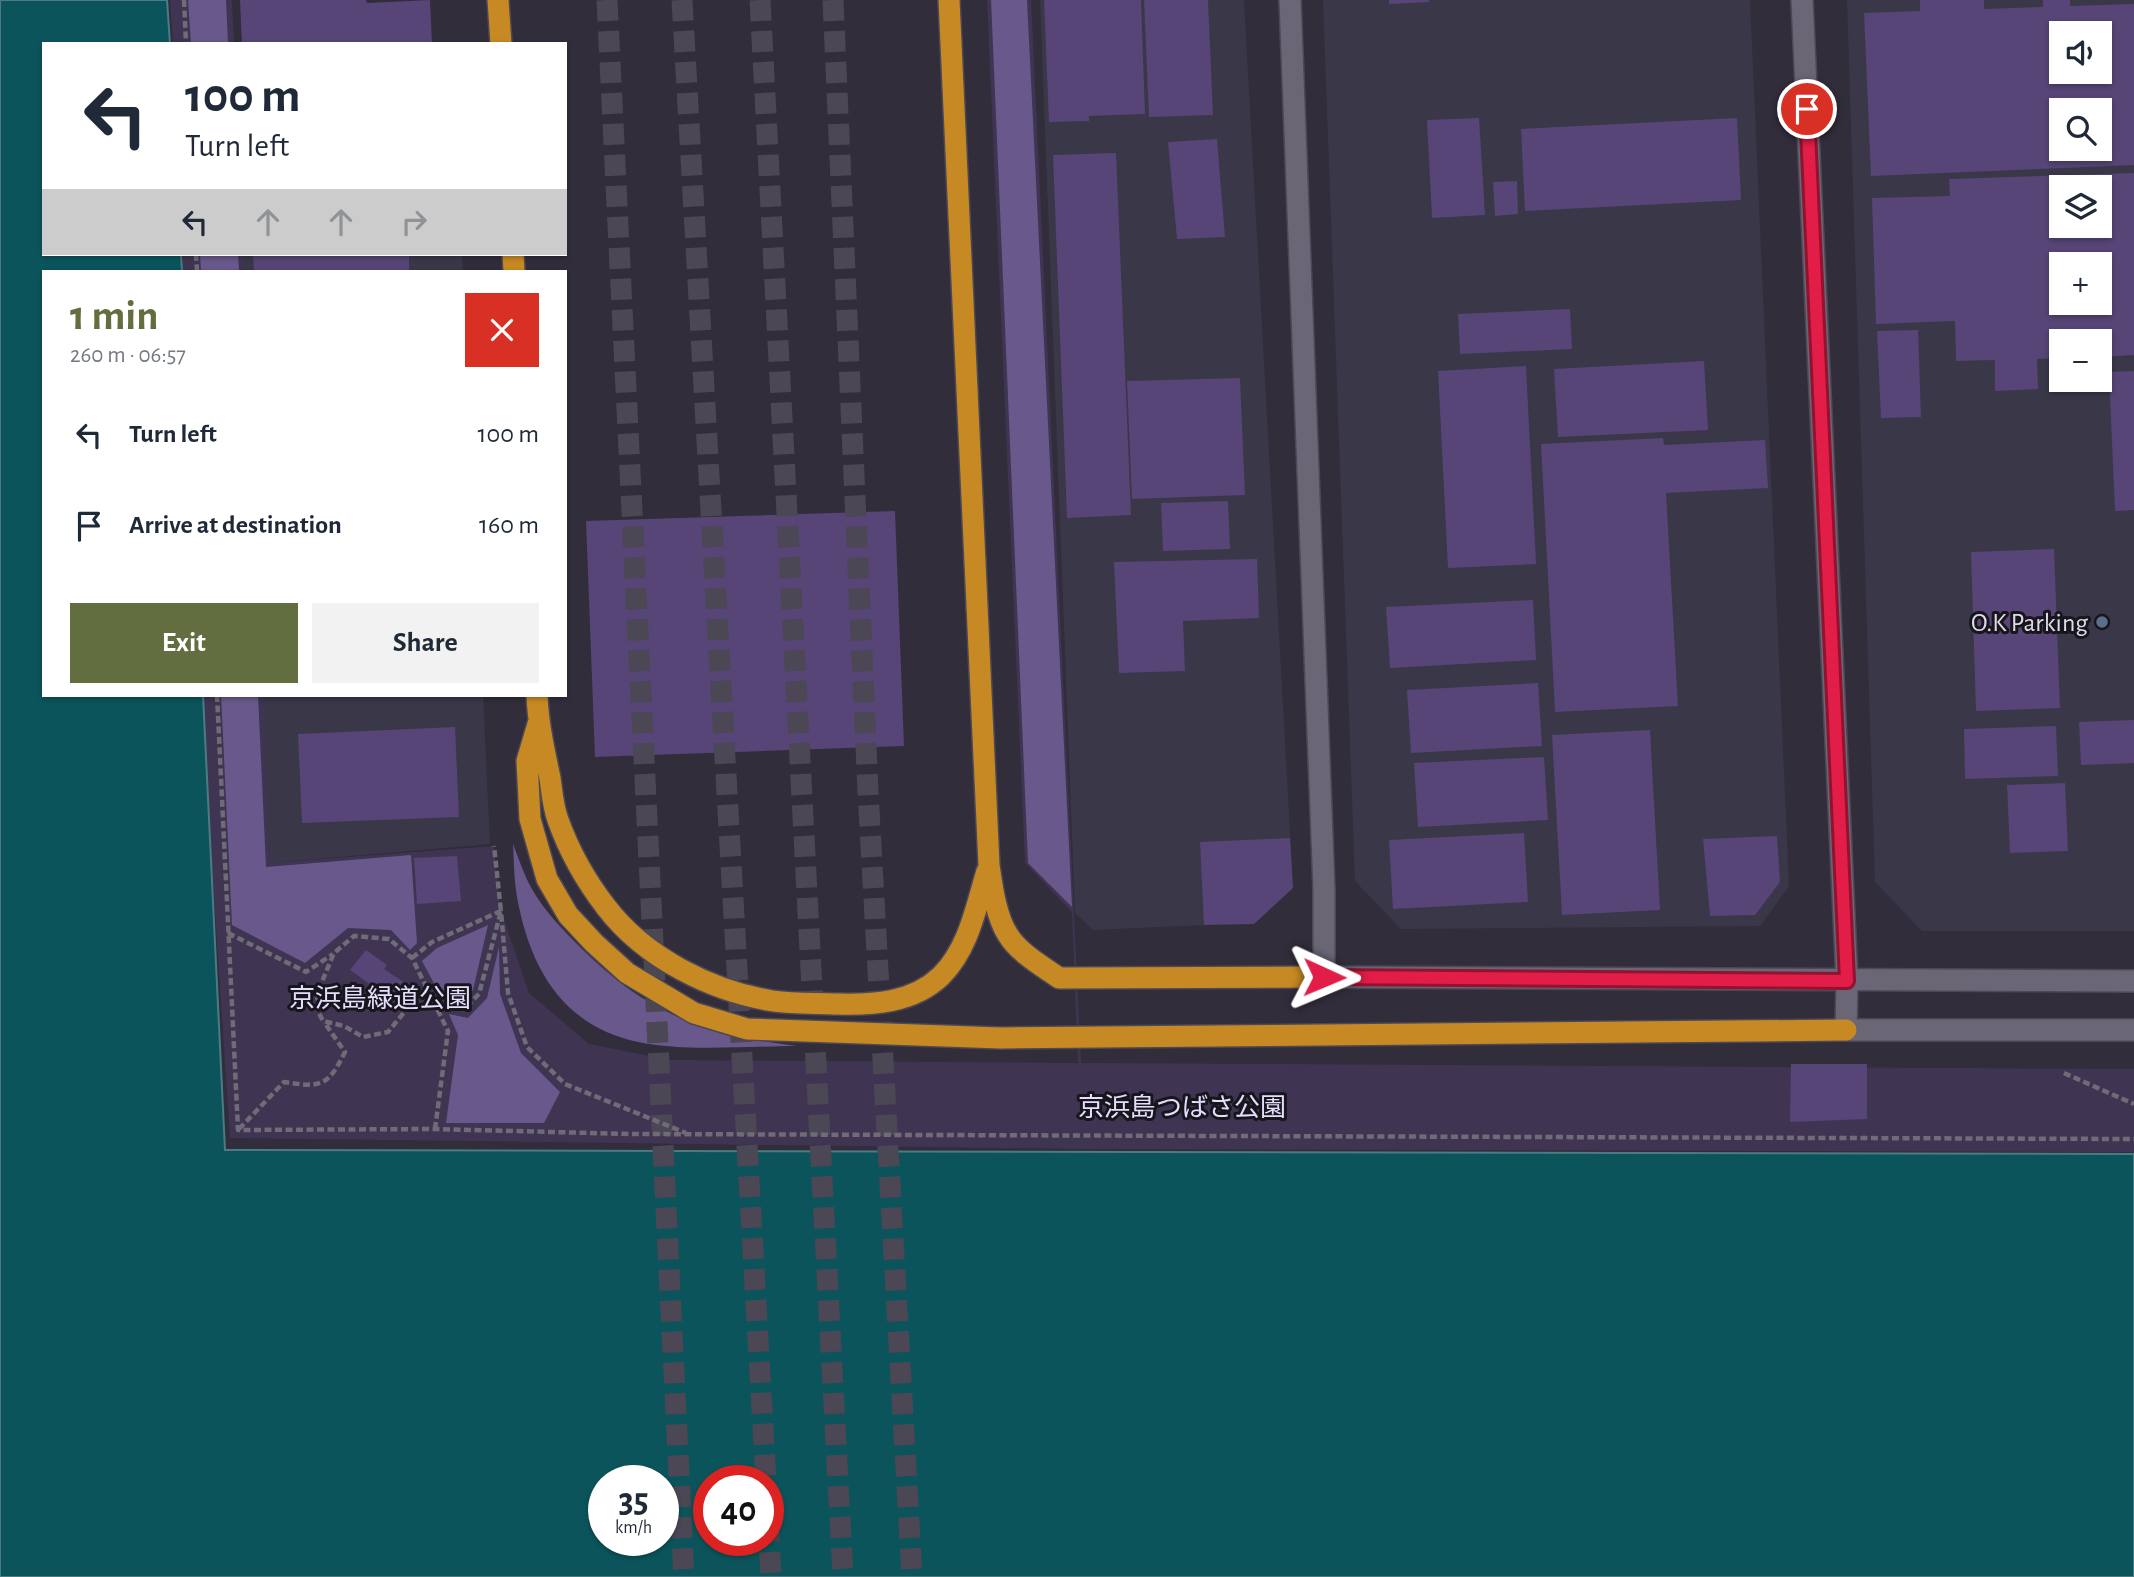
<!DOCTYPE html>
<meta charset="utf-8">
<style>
:root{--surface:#fff;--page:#f2f2f3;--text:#1f2937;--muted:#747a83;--accent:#626e40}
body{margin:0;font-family:"Alegreya Sans","Noto Sans JP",sans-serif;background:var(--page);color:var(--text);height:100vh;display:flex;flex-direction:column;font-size:26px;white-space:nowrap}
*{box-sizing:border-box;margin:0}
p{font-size:23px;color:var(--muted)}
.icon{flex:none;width:38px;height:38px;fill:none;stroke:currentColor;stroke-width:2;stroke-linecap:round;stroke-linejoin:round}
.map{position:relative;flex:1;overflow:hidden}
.details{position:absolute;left:42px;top:270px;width:525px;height:427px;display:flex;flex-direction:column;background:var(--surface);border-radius:0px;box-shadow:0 2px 5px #0004}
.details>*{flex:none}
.banner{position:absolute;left:42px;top:42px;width:525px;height:214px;border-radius:0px;box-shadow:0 2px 5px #0004;background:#fff;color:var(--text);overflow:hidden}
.buttons{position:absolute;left:2049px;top:21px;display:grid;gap:14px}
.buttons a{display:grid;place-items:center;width:63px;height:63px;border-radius:0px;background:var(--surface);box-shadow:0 2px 5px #0004;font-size:35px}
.speed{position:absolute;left:588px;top:1465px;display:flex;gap:14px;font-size:35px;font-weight:700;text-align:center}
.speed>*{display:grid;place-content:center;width:91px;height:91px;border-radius:50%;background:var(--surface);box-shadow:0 2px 5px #0004;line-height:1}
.speed small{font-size:18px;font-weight:400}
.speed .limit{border:10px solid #d22;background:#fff;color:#111}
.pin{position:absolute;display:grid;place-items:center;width:60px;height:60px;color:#fff;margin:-30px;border:4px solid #fff;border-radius:50%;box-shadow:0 2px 7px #0007}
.me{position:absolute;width:77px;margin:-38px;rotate:91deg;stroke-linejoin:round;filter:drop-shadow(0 0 5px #0008)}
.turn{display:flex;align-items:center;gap:24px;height:147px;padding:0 28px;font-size:32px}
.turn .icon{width:91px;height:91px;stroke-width:2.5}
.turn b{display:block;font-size:49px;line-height:60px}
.lanes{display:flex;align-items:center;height:66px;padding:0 28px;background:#0003;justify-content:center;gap:35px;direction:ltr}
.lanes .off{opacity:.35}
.round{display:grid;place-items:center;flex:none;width:74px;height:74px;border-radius:0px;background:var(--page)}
.headline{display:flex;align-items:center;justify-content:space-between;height:119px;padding:0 28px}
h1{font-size:42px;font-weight:600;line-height:52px;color:var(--accent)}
.cta{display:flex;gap:14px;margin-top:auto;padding:14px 28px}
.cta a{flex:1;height:80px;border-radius:0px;background:var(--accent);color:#fff;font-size:28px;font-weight:600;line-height:80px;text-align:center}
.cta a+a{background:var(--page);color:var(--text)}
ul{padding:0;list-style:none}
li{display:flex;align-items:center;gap:21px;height:91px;padding:0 28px}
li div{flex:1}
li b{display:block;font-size:26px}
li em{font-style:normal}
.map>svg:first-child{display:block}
.industrial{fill:#3a3749;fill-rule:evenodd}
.green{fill:#3f3553}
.forest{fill:#69588b}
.water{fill:#0c545b;stroke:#4b7c84;stroke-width:2;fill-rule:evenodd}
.building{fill:#564576;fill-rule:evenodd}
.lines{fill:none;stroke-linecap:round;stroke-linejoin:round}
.highway-tunnel{stroke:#4b4754;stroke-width:21;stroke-dasharray:21 10;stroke-linecap:butt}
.street-casing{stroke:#4c4854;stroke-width:24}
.secondary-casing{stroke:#4c4854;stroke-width:24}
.highway-casing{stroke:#4c4854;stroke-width:24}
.path{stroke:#6f6b77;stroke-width:4.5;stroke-dasharray:7 3.5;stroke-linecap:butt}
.street{stroke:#6a6676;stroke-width:21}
.secondary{stroke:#6a6676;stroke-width:21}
.highway{stroke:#c78923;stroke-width:21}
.route-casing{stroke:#92132f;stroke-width:18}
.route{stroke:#e11d48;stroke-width:12}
.service-dot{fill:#5c6f8a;stroke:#18161d;stroke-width:2.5}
.labels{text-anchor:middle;stroke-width:6;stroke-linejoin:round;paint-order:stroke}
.poi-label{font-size:26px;fill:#dedbe4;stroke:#18161d;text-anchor:end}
.park-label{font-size:26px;fill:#e6ddfd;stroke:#18161d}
</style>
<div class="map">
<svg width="2134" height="1577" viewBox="0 0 2134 1577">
<rect width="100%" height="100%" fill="#312d3b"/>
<!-- industrial -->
<path class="industrial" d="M 1040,0 L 1244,0 L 1293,888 L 1204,925 L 1093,930 L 1075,913 Z
M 1323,0 L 1750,0 L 1789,886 L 1760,926 L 1401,929 L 1355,881 Z
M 1847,0 L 2134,0 L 2134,931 L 1922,931 L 1875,882 ZM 2062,33 L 2100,33 L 2100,72 L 2062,72 ZM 2062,110 L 2100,110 L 2100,149 L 2062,149 ZM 2062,187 L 2100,187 L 2100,226 L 2062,226 ZM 2062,264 L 2100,264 L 2100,303 L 2062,303 ZM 2062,341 L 2100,341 L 2100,380 L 2062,380 Z
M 241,254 L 462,254 L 463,271 L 242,271 Z
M 262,695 L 483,695 L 490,844 L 270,863 Z"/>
<!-- green -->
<path class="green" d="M 170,0 L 232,0 L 234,44 L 173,44 Z
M 987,0 L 1031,0 L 1081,1063 L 2134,1069 L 2134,1152 L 1084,1149 L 230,1138 L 212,866 L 203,695 L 263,695 L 270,863 L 494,846 L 501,911 L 529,993 L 589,1044 L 670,1060 L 1078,1063 L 1072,912 L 1025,863 Z
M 183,254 L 244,254 L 245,271 L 183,271 Z"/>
<!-- forest -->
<path class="forest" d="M 188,0 L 226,0 L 228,44 L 191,44 Z
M 991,0 L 1027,0 L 1072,907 L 1028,863 Z
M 200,254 L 238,254 L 239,271 L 201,271 Z
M 221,695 L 258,695 L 266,867 L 411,855 L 417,943 L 410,950 L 391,930 L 348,928 L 305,963 L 232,925 Z
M 513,844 C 519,859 524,875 532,889 C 544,911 565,932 583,950 C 651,1016 705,1034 797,1046 C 749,1046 684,1052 638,1042 C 563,1026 530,969 517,897 C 514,880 514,862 513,844 Z
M 488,925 L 473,990 L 462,1002 L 443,1000 L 422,961 L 437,948 Z
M 499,947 L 500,994 L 521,1053 L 560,1092 L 544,1123 L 446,1123 L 458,1035 L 449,1014 L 468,1018 L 487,998 Z"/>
<!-- water -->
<path class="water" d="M 0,0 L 167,0 L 170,44 L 44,44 L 44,254 L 181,254 L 182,271 L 44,271 L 44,695 L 203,695 L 225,1150 L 2134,1154 L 2134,1577 L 0,1577 ZM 663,1480 L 663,1540 L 604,1540 L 604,1480 ZM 768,1480 L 768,1540 L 709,1540 L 709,1480 Z"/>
<!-- building -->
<path class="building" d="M 240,0 L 366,0 L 367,3 L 430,0 L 432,44 L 242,44 Z
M 1044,0 L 1141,0 L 1145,114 L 1089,116 L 1089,121 L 1049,122 Z
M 1144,0 L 1208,0 L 1213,115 L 1149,117 Z
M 1389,0 L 1429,0 L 1429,2 L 1389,4 Z
M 1920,0 L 1984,0 L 1984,9 L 2043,7 L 2043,0 L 2070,0 L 2070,6 L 2134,4 L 2134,165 L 1871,176 L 1864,13 L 1920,11 ZM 2062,33 L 2100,33 L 2100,72 L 2062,72 ZM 2062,110 L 2100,110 L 2100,149 L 2062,149 Z
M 1479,118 L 1485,215 L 1432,218 L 1427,120 Z
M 1737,118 L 1741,200 L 1525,211 L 1521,129 Z
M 1217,139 L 1225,237 L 1177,239 L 1168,142 Z
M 1116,153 L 1131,515 L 1067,518 L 1053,155 Z
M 2134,173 L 2134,355 L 2100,357 L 2100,341 L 2062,341 L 2062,358 L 2037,359 L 2038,389 L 1995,391 L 1995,360 L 1956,361 L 1955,321 L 1876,324 L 1872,198 L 1950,196 L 1949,179 ZM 2062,187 L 2100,187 L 2100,226 L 2062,226 ZM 2062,264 L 2100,264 L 2100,303 L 2062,303 Z
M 1517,181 L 1518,214 L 1495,216 L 1493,182 Z
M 253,254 L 409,254 L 409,271 L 254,271 Z
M 1570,309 L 1572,349 L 1460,354 L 1458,314 Z
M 1918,330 L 1921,417 L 1881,418 L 1877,331 Z
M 1704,361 L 1708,430 L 1558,437 L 1554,369 Z
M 1526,366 L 1536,564 L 1448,568 L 1438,371 Z
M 2134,371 L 2134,510 L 2115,511 L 2109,372 Z
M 1240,378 L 1245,495 L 1132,499 L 1127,381 Z
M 1663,438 L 1664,445 L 1765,440 L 1768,488 L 1666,493 L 1678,706 L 1555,712 L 1541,444 Z
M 1228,501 L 1230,549 L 1163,551 L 1161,503 Z
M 895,511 L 904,746 L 595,757 L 586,521 Z
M 2054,549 L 2060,708 L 1976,711 L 1971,552 Z
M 1257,559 L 1259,618 L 1183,621 L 1185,671 L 1119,673 L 1114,562 Z
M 1533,600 L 1536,660 L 1390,668 L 1386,607 Z
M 1538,683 L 1542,746 L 1411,753 L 1407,690 Z
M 2134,720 L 2134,763 L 2081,765 L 2079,722 Z
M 2056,726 L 2058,776 L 1965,779 L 1964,729 Z
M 455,727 L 459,817 L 302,823 L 298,734 Z
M 1650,730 L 1660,910 L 1562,915 L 1552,735 Z
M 1544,757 L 1548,820 L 1418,827 L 1414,763 Z
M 2065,783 L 2068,851 L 2010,853 L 2007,785 Z
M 1524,833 L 1528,902 L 1393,909 L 1389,840 Z
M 1777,836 L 1780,882 L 1755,915 L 1710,916 L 1703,839 Z
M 1290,838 L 1293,888 L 1254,924 L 1204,925 L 1200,842 Z
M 457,856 L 461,901 L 417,904 L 414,858 Z
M 366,950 L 387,965 L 384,969 L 405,983 L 390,1004 L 368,990 L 371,985 L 350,970 Z
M 1791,1064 L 1867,1064 L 1867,1119 L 1790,1122 Z"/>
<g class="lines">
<!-- highway-tunnel -->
<path class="highway-tunnel" d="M 607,0 L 684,1577
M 682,0 L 766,1480
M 760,0 L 843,1577
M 833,0 L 868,792 L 912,1577
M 768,1521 L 771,1577"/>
<defs>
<path id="street" d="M 1290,0 L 1324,889 L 1324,977
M 1802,0 L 1847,981 L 1846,1030"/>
<path id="secondary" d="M 1324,977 L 2134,981
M 1846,1030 L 2134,1030"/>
<path id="highway" d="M 498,0 L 501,44
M 949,0 L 989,865 C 992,886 996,917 1008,935 C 1019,953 1042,966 1059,978 L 1324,977
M 513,254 L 514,271
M 537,695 C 538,723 544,750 550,778 C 552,792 553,807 558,820 C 569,851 586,881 606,907 C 645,958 711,991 773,1001 C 794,1004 816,1003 837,1004 C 873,1005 913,1003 941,976 C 969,948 976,907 987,871
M 538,724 L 527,761 L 530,819 L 547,879 L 568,915 L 594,943 L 627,973 L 694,1013 L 747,1029 L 1001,1038 L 1846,1030"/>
</defs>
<!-- street casing -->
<use href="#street" class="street-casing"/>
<!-- secondary casing -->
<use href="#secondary" class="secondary-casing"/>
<!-- highway casing -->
<use href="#highway" class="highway-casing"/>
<!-- path -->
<path class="path" d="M 184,0 L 186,44
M 196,254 L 197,271
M 217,695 L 238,1130 L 435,1129 L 631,1134 L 2134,1139
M 228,933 L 306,972 L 333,954
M 412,958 L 432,942 L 501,911 L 508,993 L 527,1047 L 565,1084 L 686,1133
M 2064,1073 L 2134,1104
M 239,1129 L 284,1082 C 322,1088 328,1086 345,1052 L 324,1022
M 435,1129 L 448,1031 L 412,958 L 389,939 L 354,936 L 334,953 L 318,991 L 317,1009 L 323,1021 L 344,1026 L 363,1037 L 388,1032 L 406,1010 L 435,1005 L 464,1009 L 479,994 L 501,911 L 494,846"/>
<!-- street -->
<use href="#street" class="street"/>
<!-- secondary -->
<use href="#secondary" class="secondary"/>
<!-- highway -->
<use href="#highway" class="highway"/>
</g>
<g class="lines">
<defs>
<path id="route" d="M 1324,977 L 1847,981 L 1807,109"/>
</defs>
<!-- route casing -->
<use href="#route" class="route-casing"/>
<!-- route -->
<use href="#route" class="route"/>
</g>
<!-- markers -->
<circle class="service-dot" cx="2102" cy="622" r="7"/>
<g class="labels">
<!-- poi labels -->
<g class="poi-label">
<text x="2088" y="631">O.K Parking</text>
</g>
<!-- park labels -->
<g class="park-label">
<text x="380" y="1007">京浜島緑道公園</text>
<text x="1182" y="1116">京浜島つばさ公園</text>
</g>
</g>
</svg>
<div class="buttons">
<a><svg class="icon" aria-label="sound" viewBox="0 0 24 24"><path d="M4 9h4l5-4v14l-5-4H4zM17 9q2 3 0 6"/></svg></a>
<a><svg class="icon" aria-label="search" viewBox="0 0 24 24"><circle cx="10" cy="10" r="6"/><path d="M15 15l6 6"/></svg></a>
<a><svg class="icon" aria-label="layers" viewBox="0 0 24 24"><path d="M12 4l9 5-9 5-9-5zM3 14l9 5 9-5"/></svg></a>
<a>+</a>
<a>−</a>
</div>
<div class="speed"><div>35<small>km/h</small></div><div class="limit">40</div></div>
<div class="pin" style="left:1807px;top:109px;background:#d93025"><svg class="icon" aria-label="arrive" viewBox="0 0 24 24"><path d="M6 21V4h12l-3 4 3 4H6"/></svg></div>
<svg class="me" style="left:1324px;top:977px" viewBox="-20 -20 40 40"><path d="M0-17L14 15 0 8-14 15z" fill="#e11d48" stroke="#fff" stroke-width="4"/></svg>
<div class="banner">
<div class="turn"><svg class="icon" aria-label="left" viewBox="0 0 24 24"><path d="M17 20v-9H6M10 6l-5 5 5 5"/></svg><div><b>100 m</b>Turn left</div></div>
<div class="lanes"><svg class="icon" aria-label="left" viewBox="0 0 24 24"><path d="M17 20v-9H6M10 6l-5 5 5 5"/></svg><svg class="icon off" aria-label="ahead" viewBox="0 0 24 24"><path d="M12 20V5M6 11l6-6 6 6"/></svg><svg class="icon off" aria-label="ahead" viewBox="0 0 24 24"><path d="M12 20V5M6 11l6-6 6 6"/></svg><svg class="icon off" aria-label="right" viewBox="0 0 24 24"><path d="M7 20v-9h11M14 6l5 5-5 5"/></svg></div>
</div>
<section class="details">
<div class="headline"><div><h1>1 min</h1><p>260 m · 06:57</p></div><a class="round" style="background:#d93025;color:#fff"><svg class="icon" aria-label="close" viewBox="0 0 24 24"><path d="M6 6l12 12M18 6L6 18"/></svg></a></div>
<ul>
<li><svg class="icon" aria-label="left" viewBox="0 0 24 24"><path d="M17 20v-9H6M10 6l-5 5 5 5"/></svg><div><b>Turn left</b></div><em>100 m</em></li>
<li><svg class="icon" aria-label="arrive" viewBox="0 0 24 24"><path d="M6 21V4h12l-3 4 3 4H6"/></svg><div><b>Arrive at destination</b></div><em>160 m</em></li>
</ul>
<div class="cta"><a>Exit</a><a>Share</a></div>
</section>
</div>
